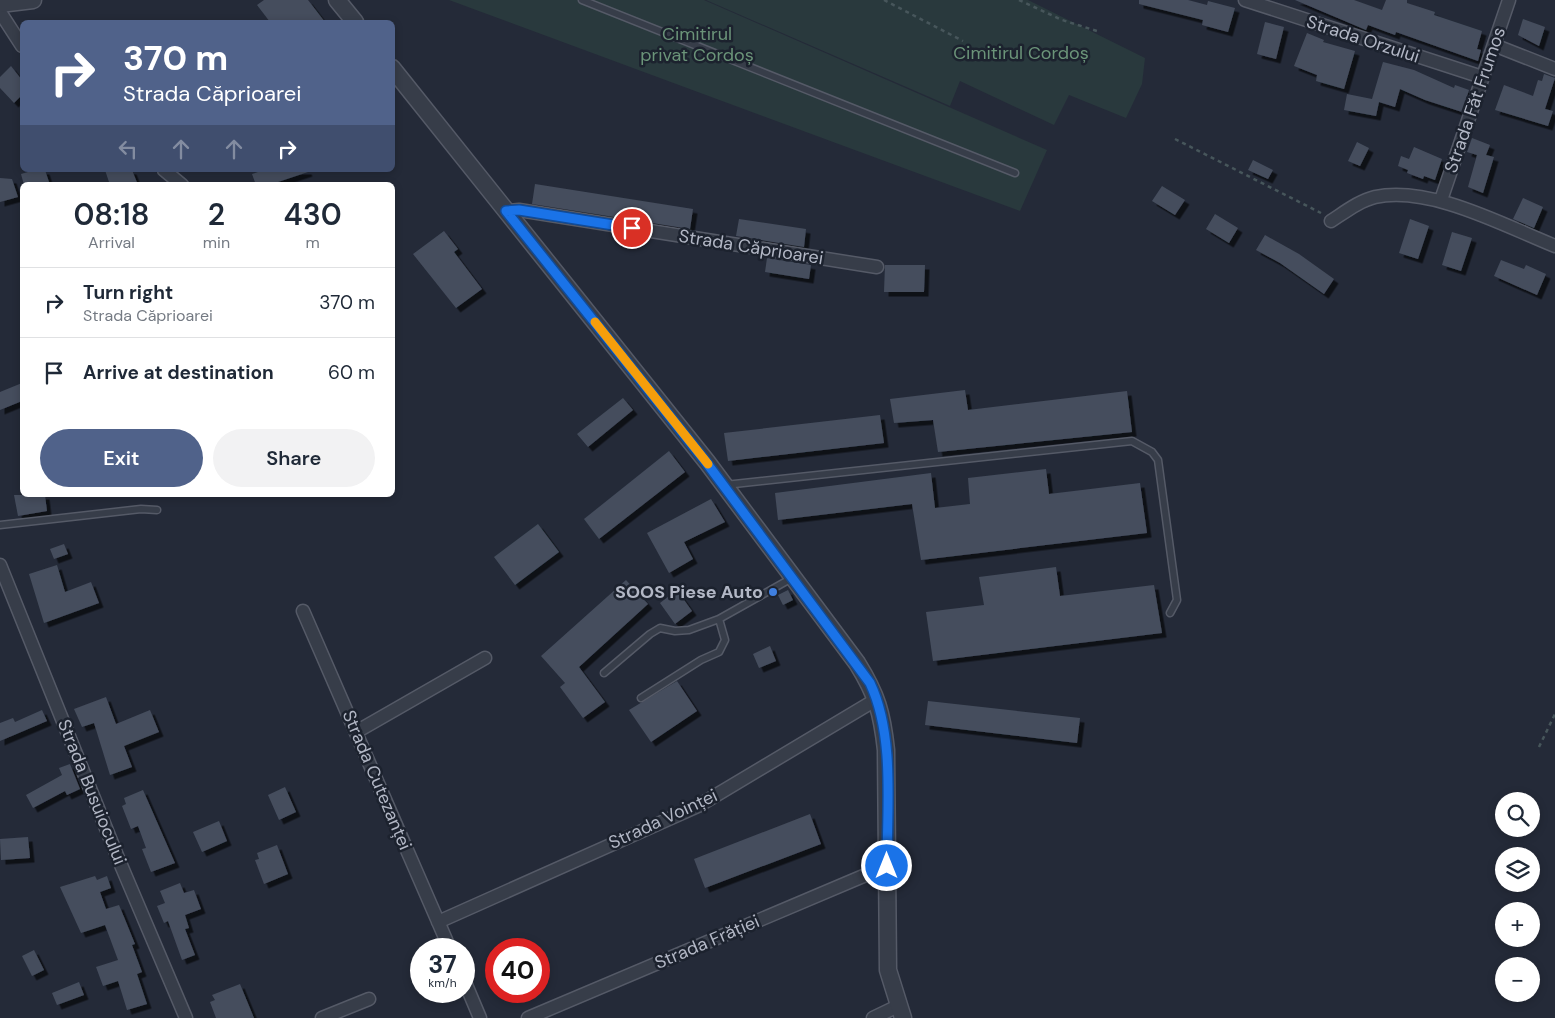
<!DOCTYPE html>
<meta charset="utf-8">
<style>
:root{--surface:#fff;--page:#f2f2f3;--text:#1f2937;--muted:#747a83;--line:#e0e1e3;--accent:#50628a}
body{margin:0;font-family:"DM Sans",sans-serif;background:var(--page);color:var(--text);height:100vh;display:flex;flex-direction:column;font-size:19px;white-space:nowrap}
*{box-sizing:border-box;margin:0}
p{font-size:16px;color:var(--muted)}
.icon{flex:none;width:28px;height:28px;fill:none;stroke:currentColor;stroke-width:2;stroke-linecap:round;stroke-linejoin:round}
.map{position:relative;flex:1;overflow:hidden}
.drawer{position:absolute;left:20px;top:182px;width:375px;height:315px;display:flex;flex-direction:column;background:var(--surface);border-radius:8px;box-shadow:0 2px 8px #0003}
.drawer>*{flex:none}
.hud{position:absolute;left:20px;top:20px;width:375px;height:152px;border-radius:8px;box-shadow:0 2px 8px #0003;background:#50628a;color:#fff;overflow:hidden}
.fabs{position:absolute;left:1495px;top:792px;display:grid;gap:10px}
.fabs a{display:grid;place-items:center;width:45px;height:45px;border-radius:50%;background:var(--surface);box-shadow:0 2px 8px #0003;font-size:25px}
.speed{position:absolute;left:410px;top:938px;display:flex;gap:10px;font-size:25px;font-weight:700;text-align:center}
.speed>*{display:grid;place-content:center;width:65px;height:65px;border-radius:50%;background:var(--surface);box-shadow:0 2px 8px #0003;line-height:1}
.speed small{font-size:12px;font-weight:400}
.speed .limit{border:8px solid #d22;background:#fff;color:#111}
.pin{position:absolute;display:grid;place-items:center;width:42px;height:42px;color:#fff;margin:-21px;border:2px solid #fff;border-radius:50%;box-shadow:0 1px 5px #0007}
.me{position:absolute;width:55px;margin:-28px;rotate:0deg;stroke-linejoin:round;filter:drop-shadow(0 0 4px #0008)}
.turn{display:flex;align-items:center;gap:18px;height:105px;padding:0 20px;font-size:22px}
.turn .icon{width:65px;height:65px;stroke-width:2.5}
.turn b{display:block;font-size:35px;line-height:42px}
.lanes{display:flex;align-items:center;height:48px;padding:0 20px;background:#0003;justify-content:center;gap:25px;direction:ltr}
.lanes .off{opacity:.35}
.eta{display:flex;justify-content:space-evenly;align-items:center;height:85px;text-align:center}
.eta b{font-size:30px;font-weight:600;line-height:35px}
.cta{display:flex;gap:10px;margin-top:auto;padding:10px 20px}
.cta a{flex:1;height:58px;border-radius:30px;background:var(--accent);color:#fff;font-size:20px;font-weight:600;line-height:58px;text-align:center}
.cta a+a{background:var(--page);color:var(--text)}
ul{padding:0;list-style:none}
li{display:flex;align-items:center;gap:15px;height:70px;padding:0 20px;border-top:1px solid var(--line)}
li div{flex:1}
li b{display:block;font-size:19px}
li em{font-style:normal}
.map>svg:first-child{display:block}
.green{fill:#29393d}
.building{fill:#454d5d;filter:url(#shadow)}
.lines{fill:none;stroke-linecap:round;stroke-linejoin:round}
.service-casing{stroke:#555a67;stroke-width:9}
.minor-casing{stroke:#555a67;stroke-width:15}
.tertiary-casing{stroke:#555a67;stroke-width:19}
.path{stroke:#47565b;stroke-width:2.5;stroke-dasharray:4 4;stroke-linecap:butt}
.service{stroke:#373d49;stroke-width:6}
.minor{stroke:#373d49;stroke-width:12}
.tertiary{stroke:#373d49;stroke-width:16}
.route-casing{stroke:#114b97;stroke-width:12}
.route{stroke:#1a73e8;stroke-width:9}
.slow{stroke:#f59e0b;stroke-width:9}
.shop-dot{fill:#3f7fe0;stroke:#1c222e;stroke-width:2}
.labels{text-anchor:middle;stroke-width:5;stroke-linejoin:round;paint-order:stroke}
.park-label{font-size:18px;fill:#6b9479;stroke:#1c222e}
.street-label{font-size:18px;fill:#b2b7c5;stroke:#1c222e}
.poi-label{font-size:18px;font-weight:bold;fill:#b2b7c5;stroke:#1c222e;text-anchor:end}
</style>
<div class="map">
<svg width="1555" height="1018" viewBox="0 0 1555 1018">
<defs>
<filter id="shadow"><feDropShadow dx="4.5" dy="4.5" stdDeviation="0" flood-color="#0009"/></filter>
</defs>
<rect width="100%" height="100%" fill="#242a38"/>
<!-- green -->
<path class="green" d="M 449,0 L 704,0 L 1047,150 L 1020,211 Z
M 706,0 L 1028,0 L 1145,58 L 1142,84 L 1126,118 L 1069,95 L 1054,125 L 960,81 L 950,106 Z"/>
<!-- building -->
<path class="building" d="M 264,0 L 308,0 L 325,22 L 270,22 L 257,5 Z
M 1139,0 L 1188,0 L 1207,5 L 1208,1 L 1235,8 L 1228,32 L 1202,25 L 1203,20 L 1139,4 Z
M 1295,0 L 1354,0 L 1382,10 L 1386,0 L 1407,0 L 1407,3 L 1435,12 L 1434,15 L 1482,31 L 1477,49 L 1481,50 L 1478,61 L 1396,32 L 1395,35 L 1368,25 L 1366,30 Z
M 1523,19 L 1545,27 L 1539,46 L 1518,35 Z
M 1265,22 L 1284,27 L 1276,59 L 1257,54 Z
M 1307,33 L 1324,40 L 1323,42 L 1355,51 L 1344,89 L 1316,81 L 1317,75 L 1294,66 Z
M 1383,62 L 1414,70 L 1454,88 L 1455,85 L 1469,90 L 1462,112 L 1425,100 L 1400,89 L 1395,107 L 1379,102 L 1376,116 L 1344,110 L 1347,94 L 1372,99 Z
M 11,66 L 22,80 L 22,95 L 14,103 L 0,88 L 0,77 Z
M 1544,74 L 1555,78 L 1545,109 L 1553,111 L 1548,126 L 1495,110 L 1504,85 L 1533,96 L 1538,80 L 1542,81 Z
M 1472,138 L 1490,145 L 1486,155 L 1494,157 L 1483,193 L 1468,187 L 1477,155 L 1467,152 Z
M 1357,142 L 1369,148 L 1360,166 L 1348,161 Z
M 1414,147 L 1442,159 L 1435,180 L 1424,176 L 1423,179 L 1407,173 L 1408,170 L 1398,166 L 1401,156 L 1409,159 Z
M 1253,160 L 1273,170 L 1268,179 L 1248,170 Z
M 35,170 L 45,170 L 50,185 L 24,185 L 21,174 Z
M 105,170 L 132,170 L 138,185 L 110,185 Z
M 264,170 L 307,170 L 308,172 L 269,185 L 256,185 L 252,174 Z
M 0,178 L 12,179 L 18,197 L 0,202 Z
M 535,184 L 693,209 L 690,229 L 532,204 Z
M 1162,186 L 1185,200 L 1175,215 L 1152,201 Z
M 1523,198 L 1543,207 L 1534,228 L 1513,219 Z
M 1215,214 L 1238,228 L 1229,243 L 1206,229 Z
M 739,219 L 806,229 L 804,247 L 736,236 Z
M 1410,219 L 1429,226 L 1418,259 L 1399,253 Z
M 444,231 L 458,249 L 454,252 L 482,289 L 456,308 L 413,254 Z
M 1452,232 L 1472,238 L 1461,271 L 1442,265 Z
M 1265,235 L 1299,254 L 1334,279 L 1324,294 L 1280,263 L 1256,250 Z
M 767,258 L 811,265 L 809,279 L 765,272 Z
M 1501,260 L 1524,269 L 1526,265 L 1546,274 L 1537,295 L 1494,276 Z
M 885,265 L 925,265 L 924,292 L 884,292 Z
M 22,383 L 22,401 L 0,410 L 0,392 Z
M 965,390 L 968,410 L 1127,391 L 1132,432 L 938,452 L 933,420 L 894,423 L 890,399 Z
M 623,398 L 633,410 L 588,447 L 577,434 Z
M 880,415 L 884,443 L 728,461 L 724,433 Z
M 669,451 L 685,472 L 599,539 L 584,519 Z
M 1046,469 L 1049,494 L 1140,483 L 1147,533 L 921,560 L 912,504 L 778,520 L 775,493 L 931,473 L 935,508 L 970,504 L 968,478 Z
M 14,495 L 45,495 L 47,511 L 18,516 Z
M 711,499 L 725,522 L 684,542 L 693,559 L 669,573 L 647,533 Z
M 538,524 L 559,552 L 515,585 L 494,557 Z
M 64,544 L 68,554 L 54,559 L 50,549 Z
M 57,565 L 65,592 L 91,582 L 99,603 L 44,623 L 29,574 Z
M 1056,567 L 1060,596 L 1154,585 L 1162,633 L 933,661 L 926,612 L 984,605 L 979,577 Z
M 626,580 L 648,604 L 579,667 L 605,702 L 583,718 L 560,687 L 565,683 L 541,656 Z
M 677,590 L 692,611 L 675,624 L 660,603 Z
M 788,590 L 793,600 L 783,605 L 778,595 Z
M 770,646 L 776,661 L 759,668 L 753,654 Z
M 677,681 L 697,711 L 651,742 L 629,710 Z
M 106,697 L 116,724 L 150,710 L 159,732 L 124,746 L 132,767 L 110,775 L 94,723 L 82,727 L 74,709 Z
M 928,701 L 1080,718 L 1077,743 L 925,725 Z
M 42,710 L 47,721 L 0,741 L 0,723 L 13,718 L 15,722 Z
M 70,764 L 80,789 L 67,795 L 65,791 L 33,808 L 26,795 L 62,775 L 59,768 Z
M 285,787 L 296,812 L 279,820 L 268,795 Z
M 143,790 L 175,863 L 151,872 L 142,849 L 146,848 L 138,826 L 131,829 L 122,806 L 126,804 L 124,798 Z
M 810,814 L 821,844 L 705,888 L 694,859 Z
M 219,821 L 227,841 L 202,852 L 193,832 Z
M 28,837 L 30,858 L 1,860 L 0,839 Z
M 277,845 L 288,874 L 264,884 L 255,860 L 259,859 L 257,853 Z
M 95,876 L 97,880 L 107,876 L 111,888 L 100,892 L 106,909 L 119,905 L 124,917 L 135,944 L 132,945 L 142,972 L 137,974 L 147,1004 L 127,1010 L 118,981 L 103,986 L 96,967 L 118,960 L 105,925 L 81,933 L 60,887 Z
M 180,883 L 184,893 L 194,890 L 201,909 L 185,915 L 189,928 L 185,929 L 195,955 L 182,960 L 168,921 L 164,923 L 157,906 L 165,903 L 160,891 Z
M 34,950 L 44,970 L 32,976 L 22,956 Z
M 79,982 L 84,995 L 57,1005 L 52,993 Z
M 240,984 L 254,1018 L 216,1018 L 210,1002 L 215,1000 L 212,995 Z"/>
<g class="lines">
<defs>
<path id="service" d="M 582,0 L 1015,173
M 725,485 L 1132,441 L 1152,452 L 1158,460 L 1177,600 L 1170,613
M 0,525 L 141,509 L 157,510
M 604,673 L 650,634 L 660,628 L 675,631 L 689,630 L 719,619
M 641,698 L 701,660 L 719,652 L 725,640 L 719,619 L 792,578"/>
<path id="minor" d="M 1245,0 L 1482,77
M 0,12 L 22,46
M 1494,45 L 1555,69
M 164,170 L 182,185
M 1441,200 L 1509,0
M 507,211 L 519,210 L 877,267
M 1331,221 C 1345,212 1359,201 1375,197 C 1430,185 1505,226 1555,246
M 0,565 L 118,858 L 186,1018
M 303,611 L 450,949
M 356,732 L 485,658
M 438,922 L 698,806 L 877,699
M 464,980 L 480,1018
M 322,1018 L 369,999
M 528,1018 L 887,866
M 873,1018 L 898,1006"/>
<path id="tertiary" d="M 337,0 L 355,22
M 0,4 L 33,0
M 392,68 L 707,462 L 857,663 C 877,695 882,713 886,750 L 888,970 L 903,1018"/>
</defs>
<!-- service casing -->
<use href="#service" class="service-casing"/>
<!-- minor casing -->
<use href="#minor" class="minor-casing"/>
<!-- tertiary casing -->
<use href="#tertiary" class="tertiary-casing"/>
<!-- path -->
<path class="path" d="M 884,0 L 963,41
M 1019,0 L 1062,20 L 1097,31
M 1175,139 L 1321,213
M 1539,747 L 1555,714"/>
<!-- service -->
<use href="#service" class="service"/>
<!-- minor -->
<use href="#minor" class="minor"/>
<!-- tertiary -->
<use href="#tertiary" class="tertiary"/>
</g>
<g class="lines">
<defs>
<path id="route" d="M 632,228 L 519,210 L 506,211 L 706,462 L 870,683 C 895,736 887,808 887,866"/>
</defs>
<!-- route casing -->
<use href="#route" class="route-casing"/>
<!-- route -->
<use href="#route" class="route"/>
<!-- slow -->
<path class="slow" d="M 595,322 L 708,464"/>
</g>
<!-- markers -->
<circle class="shop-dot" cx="773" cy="592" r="5"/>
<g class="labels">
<!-- park labels -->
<g class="park-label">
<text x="697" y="40">Cimitirul<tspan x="697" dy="21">privat Cordoș</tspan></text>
<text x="1021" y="59">Cimitirul Cordoș</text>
</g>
<!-- street labels -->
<g class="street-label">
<text transform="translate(1363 39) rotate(18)" y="6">Strada Orzului</text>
<text transform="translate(1475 100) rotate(-71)" y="6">Strada Făt Frumos</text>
<text transform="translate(751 247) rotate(9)" y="6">Strada Căprioarei</text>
<text transform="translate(377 780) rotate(67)" y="6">Strada Cutezanței</text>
<text transform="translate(92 792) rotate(68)" y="6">Strada Busuiocului</text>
<text transform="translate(663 819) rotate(-25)" y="6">Strada Voinței</text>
<text transform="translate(707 942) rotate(-23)" y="6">Strada Frăției</text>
</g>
<!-- poi labels -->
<g class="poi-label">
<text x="763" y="598">SOOS Piese Auto</text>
</g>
</g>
</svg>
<div class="fabs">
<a><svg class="icon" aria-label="search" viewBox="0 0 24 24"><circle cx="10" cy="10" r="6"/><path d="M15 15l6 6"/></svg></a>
<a><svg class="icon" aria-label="layers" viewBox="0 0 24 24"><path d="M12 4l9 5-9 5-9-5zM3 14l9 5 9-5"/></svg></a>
<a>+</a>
<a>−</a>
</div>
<div class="speed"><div>37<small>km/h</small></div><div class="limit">40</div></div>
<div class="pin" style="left:632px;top:228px;background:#d93025"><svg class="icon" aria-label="arrive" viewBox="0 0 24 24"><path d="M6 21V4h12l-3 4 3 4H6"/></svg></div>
<svg class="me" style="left:887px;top:866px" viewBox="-20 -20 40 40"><circle r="17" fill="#1a73e8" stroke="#fff" stroke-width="3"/><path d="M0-11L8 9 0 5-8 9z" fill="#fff"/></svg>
<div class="hud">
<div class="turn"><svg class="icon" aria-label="right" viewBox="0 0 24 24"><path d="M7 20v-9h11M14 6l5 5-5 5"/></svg><div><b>370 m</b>Strada Căprioarei</div></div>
<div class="lanes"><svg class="icon off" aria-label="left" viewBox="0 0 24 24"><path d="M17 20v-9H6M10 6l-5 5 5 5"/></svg><svg class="icon off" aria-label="ahead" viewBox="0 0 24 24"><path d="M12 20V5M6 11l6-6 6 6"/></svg><svg class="icon off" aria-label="ahead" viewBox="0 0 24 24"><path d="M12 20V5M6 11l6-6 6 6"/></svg><svg class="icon" aria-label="right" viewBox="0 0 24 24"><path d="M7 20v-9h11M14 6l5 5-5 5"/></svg></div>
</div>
<section class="drawer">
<div class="eta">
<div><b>08:18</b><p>Arrival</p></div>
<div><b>2</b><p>min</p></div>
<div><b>430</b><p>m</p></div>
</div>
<ul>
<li><svg class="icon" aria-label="right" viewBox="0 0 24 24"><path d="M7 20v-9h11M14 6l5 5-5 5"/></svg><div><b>Turn right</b><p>Strada Căprioarei</p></div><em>370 m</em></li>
<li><svg class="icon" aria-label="arrive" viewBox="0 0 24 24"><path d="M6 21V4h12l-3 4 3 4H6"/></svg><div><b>Arrive at destination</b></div><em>60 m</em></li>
</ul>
<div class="cta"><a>Exit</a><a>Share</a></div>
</section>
</div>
